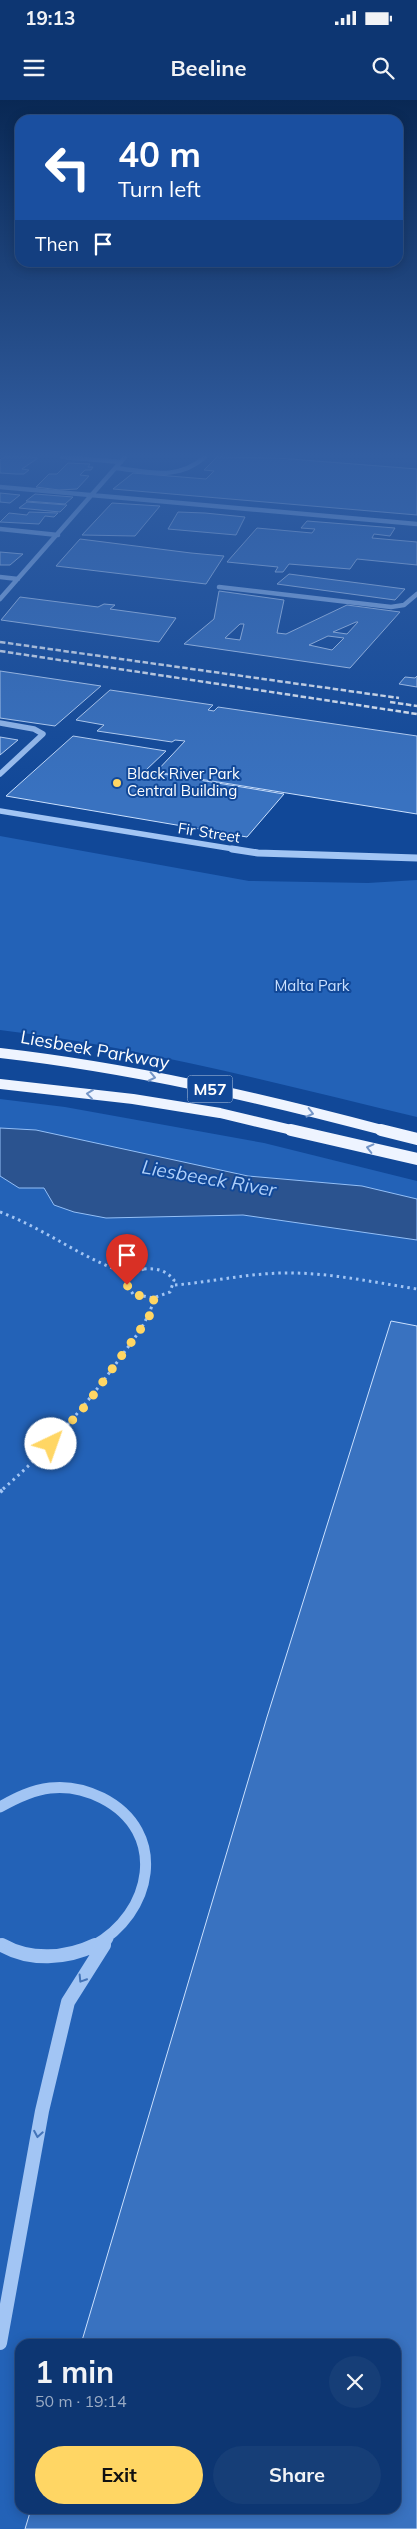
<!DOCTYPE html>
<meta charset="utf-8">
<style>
:root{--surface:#0d3672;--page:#163e77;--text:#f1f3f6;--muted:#9aabc4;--line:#2d5084;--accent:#ffd664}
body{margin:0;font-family:Mulish,sans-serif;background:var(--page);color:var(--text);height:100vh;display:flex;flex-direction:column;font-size:19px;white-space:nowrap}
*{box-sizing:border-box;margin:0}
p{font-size:16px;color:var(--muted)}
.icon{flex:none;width:28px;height:28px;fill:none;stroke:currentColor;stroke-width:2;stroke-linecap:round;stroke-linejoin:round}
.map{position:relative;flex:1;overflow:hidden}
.panel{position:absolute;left:15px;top:2239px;width:386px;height:175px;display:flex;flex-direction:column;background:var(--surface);border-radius:15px;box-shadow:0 2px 12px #0003,0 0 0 1px var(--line)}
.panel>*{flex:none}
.guide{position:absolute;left:15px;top:15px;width:388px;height:152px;border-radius:15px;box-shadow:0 2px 12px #0003,0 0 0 1px var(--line);background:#1a4fa0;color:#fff;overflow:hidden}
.pin{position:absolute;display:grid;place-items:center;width:42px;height:42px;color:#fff;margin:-51px -21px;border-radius:50% 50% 50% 0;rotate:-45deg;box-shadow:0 0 5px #0007}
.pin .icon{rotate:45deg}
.me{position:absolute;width:55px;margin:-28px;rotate:42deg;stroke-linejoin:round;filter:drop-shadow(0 0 4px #0008)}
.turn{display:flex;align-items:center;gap:18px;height:105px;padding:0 20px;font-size:22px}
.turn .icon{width:65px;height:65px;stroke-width:2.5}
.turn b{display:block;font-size:35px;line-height:42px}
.then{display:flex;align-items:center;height:48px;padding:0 20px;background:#0003;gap:10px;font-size:19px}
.round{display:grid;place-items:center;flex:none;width:52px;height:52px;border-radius:26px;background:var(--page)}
.overview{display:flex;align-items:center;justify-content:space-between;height:85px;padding:0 20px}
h1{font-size:30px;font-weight:700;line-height:38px}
.button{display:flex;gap:10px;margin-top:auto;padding:10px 20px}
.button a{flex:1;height:58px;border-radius:30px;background:var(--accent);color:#111;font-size:20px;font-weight:700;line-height:58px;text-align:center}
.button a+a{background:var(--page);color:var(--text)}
.status{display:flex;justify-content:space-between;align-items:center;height:35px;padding:0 25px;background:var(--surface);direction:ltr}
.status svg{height:14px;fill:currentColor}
header{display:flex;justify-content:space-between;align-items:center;height:65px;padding:0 20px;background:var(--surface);font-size:22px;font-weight:700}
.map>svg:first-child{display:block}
.green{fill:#2362b7;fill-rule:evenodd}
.water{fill:#2b538f;stroke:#93bff7}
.building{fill:#3972c0;stroke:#cae0fe;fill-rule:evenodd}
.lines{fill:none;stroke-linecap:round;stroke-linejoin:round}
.path-far1{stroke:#a2c5f4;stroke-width:3;stroke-dasharray:2.5 4;stroke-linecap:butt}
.path{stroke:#a2c5f4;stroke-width:4;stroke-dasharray:3 5;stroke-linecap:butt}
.minor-far4{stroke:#a2c5f4;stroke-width:4.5}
.minor-far3{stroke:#a2c5f4;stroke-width:5.5}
.minor-far2{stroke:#a2c5f4;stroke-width:7}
.minor-far1{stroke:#a2c5f4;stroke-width:11}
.minor{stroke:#a2c5f4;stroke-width:14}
.major-far1{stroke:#eef4ff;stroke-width:10}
.major{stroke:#eef4ff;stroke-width:12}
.rail{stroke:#fff;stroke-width:2.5;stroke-dasharray:5.5 2.5;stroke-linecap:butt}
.oneway{stroke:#7495c6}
.oneway2{stroke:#4474b8}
.route{stroke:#ffd664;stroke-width:9;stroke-dasharray:0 16.2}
.poi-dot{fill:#ffd664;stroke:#114898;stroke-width:2}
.labels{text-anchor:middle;stroke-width:4;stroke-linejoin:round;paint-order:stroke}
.far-poi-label{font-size:15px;fill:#fff;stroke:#114898;text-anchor:start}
.far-street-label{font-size:15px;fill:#fff;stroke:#114898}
.far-park-label{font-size:15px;fill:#cae0fe;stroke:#114898}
.shield{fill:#114898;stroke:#b8c8e0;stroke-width:1}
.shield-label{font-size:16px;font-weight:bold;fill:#fff}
.street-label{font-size:18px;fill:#fff;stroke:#114898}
.water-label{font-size:19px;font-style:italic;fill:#aecffa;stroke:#114898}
</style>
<div class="status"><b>19:13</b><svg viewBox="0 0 49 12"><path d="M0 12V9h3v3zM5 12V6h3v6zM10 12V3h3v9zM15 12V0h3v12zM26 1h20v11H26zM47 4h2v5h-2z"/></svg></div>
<header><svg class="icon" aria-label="menu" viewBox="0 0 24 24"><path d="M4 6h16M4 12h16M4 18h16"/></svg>Beeline<svg class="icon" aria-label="search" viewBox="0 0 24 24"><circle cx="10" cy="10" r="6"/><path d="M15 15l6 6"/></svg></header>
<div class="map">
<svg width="417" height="2429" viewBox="0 0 417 2429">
<rect width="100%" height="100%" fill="#114898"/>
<!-- green -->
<path class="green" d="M 0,736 L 249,781 L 368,783 L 417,780 L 417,1017 C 279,984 141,947 0,930 Z
M 0,999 L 65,1007 L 264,1043 L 417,1081 L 417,2429 L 0,2429 ZM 20,2244 L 396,2244 L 396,2409 L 20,2409 Z"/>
<!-- water -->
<path class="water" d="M 0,1028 L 36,1030 L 248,1076 L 362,1086 L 417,1099 L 417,1140 L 243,1115 L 106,1118 L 74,1112 L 54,1105 L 44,1088 L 19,1088 L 0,1076 Z"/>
<!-- building -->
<path class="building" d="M 4,357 L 31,357 L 38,358 L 22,369 L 29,370 L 24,374 L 16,374 L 0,373 L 0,360 Z
M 217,357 L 278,358 L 417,369 L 417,415 L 113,389 L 133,373 L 206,379 L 214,371 L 204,370 Z
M 68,363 L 90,364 L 88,367 L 93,367 L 91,370 L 85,370 L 80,375 L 89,376 L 77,389 L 59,390 L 36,387 L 49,374 L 57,374 Z
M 0,393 L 20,395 L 10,403 L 0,402 Z
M 35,394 L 73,397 L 65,404 L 26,401 Z
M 27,402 L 67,405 L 60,412 L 19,408 Z
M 112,403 L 160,406 L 135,436 L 82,435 Z
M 29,412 L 58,413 L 54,417 L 45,416 L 39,424 L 0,422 L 9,413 L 27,415 Z
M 178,412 L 205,413 L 245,417 L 236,435 L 168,429 Z
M 307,421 L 395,428 L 390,436 L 374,434 L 372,438 L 417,442 L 417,465 L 357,459 L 350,469 L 289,464 L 283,472 L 275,472 L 278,467 L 227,462 L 257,428 L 312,433 L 315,429 L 301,428 Z
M 80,439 L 191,453 L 224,456 L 206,484 L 56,466 Z
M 0,452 L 23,454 L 10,465 L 0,465 Z
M 289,474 L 405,489 L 395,500 L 277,484 Z
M 219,491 L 284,500 L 277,533 L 286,534 L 347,505 L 400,512 L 350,568 L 184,544 L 214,519 ZM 356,522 L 358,522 L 347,534 L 333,532 ZM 240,524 L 244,524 L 240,540 L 225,538 ZM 328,536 L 344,538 L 332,550 L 309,545 Z
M 20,497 L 98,507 L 104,504 L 115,505 L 110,509 L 176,518 L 159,542 L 1,520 Z
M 0,571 L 101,586 L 55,626 L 0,618 Z
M 417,576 L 417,587 L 399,584 L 405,577 L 415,578 Z
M 110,590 L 213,605 L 208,610 L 214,611 L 218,607 L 417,636 L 417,714 L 156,672 L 185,641 L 175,640 L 172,642 L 97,631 L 104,625 L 76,620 Z
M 73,636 L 166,651 L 145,671 L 284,694 L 247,737 L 6,696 Z
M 0,637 L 18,640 L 0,655 Z
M 391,1221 L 417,1226 L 417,2429 L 25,2429 L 31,2409 L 396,2409 L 396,2244 L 81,2244 L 267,1617 Z"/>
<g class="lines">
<!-- path-far1 -->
<path class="path-far1" d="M 0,1112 C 46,1129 85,1161 132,1175
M 144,1169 C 156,1168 166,1170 174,1180 L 170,1192 L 153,1198 L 133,1194 L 127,1185 C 130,1176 135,1172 144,1169 Z
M 175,1185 C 210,1182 245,1174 281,1173 C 327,1172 372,1182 417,1189
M 3,1389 C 49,1349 85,1307 120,1258 C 134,1239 148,1222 154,1199"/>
<!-- path -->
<path class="path" d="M 0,1392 L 5,1388"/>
<!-- minor-far4 -->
<path class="minor-far4" d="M 62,357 L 121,362
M 116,368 C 150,372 177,381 205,357
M 0,387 L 417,424
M 0,429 L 58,435
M 0,477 L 18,479
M 219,487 L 391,507 L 404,505 L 417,494
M 0,499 L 125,357"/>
<!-- minor-far3 -->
<path class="minor-far3" d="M 0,623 L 34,629 L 43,634 L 0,674
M 0,711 L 240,750"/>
<!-- minor-far2 -->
<path class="minor-far2" d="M 232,749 L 258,753 L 417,758"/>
<!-- minor-far1 -->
<path class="minor-far1" d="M 0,1707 C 16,1698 32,1690 50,1688 C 67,1686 86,1690 102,1698 C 169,1732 153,1814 93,1846
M 0,1844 L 4,1846
M 103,1846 L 108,1838"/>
<!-- minor -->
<path class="minor" d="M 2,1845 C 30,1861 66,1859 95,1845
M 0,2243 L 42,2011 L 68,1902 L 104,1845"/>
<!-- major-far1 -->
<path class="major-far1" d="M 0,953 C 131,968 258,997 386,1031
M 0,984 L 133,999 L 220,1013 L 296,1031"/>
<!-- major -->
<path class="major" d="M 291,1030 L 417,1059
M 381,1030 L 417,1039"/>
<!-- rail -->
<path class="rail" d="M 0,542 L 399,598
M 0,551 L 417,614
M 390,602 L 417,606"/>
</g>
<!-- one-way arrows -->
<defs><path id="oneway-chevron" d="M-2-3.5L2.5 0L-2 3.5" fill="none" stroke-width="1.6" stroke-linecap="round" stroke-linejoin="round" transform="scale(1.25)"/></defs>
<g class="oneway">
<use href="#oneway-chevron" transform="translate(152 977) rotate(12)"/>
<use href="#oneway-chevron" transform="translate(90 994) rotate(-173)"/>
<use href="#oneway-chevron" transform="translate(310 1013) rotate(14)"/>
<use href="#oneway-chevron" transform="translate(370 1048) rotate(-166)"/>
</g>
<g class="oneway2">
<use href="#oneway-chevron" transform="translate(82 1879) rotate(122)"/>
<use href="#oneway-chevron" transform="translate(38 2034) rotate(100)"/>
</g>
<!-- sky -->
<linearGradient id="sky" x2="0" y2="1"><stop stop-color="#092854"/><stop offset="0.51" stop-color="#325ea2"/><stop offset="1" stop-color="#325ea2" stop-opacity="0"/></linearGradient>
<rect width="417" height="697" fill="url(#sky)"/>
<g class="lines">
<!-- route -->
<path class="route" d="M 51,1344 L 87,1304 L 140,1230 L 149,1217 L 154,1199 L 133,1194 L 127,1185"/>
</g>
<!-- markers -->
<circle class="poi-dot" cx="117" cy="683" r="5"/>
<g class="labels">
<!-- far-poi labels -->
<g class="far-poi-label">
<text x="127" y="679">Black River Park<tspan x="127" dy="17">Central Building</tspan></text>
</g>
<!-- far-street labels -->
<g class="far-street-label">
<text transform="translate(209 733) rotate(9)" y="5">Fir Street</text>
</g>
<!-- far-park labels -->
<g class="far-park-label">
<text x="312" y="891">Malta Park</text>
</g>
<!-- shield labels -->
<rect class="shield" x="187.5" y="975.5" width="45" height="27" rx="4"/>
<g class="shield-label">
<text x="210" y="995">M57</text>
</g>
<!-- street labels -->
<g class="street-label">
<text transform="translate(95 950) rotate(10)" y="6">Liesbeek Parkway</text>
</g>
<!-- water labels -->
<g class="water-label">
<text transform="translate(209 1078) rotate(10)" y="7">Liesbeeck River</text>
</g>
</g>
</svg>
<div class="pin" style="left:127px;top:1185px;background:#d93025"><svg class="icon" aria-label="arrive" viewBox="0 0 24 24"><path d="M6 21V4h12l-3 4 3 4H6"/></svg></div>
<svg class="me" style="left:51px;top:1344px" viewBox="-20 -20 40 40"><circle r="19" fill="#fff"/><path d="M0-13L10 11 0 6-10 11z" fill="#ffd664"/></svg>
<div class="guide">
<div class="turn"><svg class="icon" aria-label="left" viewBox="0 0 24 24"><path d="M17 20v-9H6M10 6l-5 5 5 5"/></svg><div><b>40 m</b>Turn left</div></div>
<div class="then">Then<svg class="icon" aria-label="arrive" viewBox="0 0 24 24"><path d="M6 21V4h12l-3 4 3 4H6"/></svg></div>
</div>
<section class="panel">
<div class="overview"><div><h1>1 min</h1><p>50 m · 19:14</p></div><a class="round"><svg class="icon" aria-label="close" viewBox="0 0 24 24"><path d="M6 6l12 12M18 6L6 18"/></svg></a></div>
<div class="button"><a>Exit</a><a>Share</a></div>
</section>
</div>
